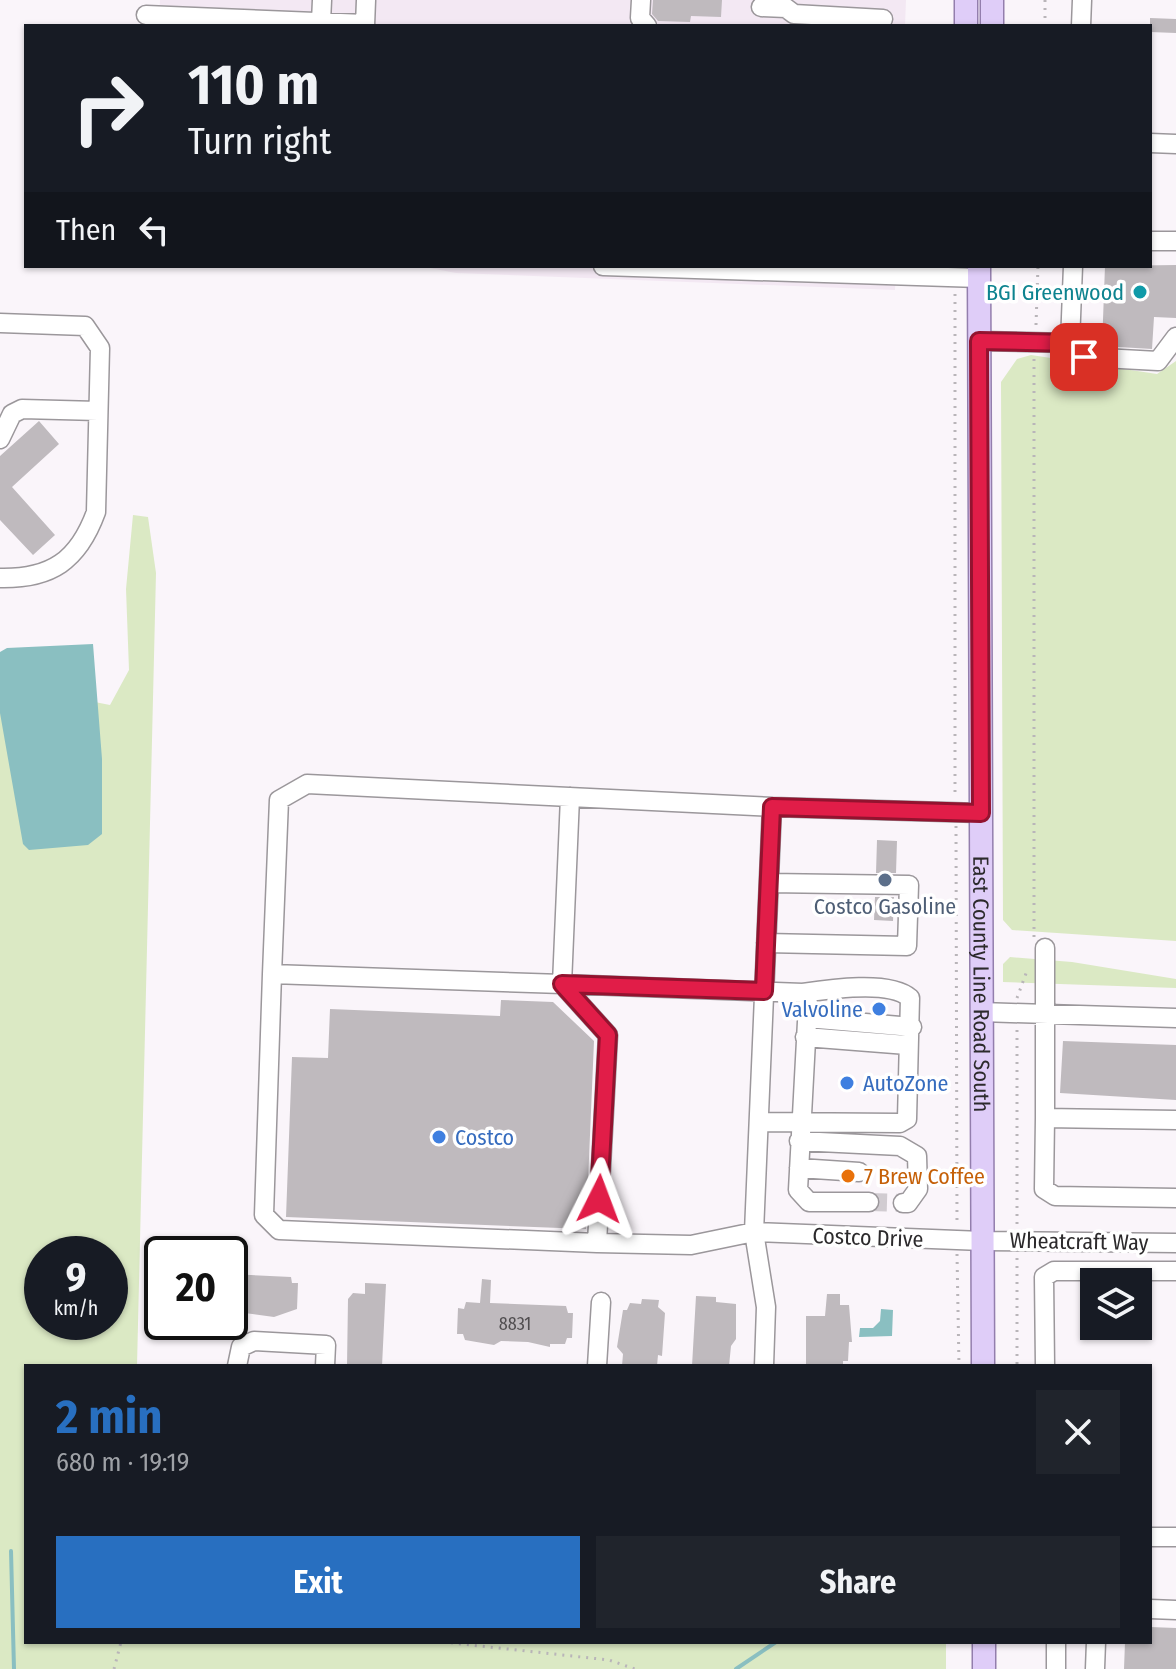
<!DOCTYPE html>
<meta charset="utf-8">
<style>
:root{--surface:#171b24;--page:#20242c;--text:#f1f3f6;--muted:#9ea1a6;--accent:#286fc0}
body{margin:0;font-family:"Fira Sans Condensed",sans-serif;background:var(--page);color:var(--text);height:100vh;display:flex;flex-direction:column;font-size:30px;white-space:nowrap}
*{box-sizing:border-box;margin:0}
p{font-size:26px;color:var(--muted)}
.icon{flex:none;width:44px;height:44px;fill:none;stroke:currentColor;stroke-width:2;stroke-linecap:round;stroke-linejoin:round}
.map{position:relative;flex:1;overflow:hidden}
.sheet{position:absolute;left:24px;top:1364px;width:1128px;height:280px;display:flex;flex-direction:column;background:var(--surface);border-radius:0px;box-shadow:0 2px 6px #0004}
.sheet>*{flex:none}
.guide{position:absolute;left:24px;top:24px;width:1128px;height:244px;border-radius:0px;box-shadow:0 2px 6px #0004;background:#171b24;color:var(--text);overflow:hidden}
.controls{position:absolute;left:1080px;top:1268px;display:grid;gap:16px}
.controls a{display:grid;place-items:center;width:72px;height:72px;border-radius:0px;background:var(--surface);box-shadow:0 2px 6px #0004;font-size:40px}
.speed{position:absolute;left:24px;top:1236px;display:flex;gap:16px;font-size:40px;font-weight:700;text-align:center}
.speed>*{display:grid;place-content:center;width:104px;height:104px;border-radius:50%;background:var(--surface);box-shadow:0 2px 6px #0004;line-height:1}
.speed small{font-size:20px;font-weight:400}
.speed .limit{border:4px solid #111;border-radius:12px;background:#fff;color:#111}
.pin{position:absolute;display:grid;place-items:center;width:68px;height:68px;color:#fff;margin:-34px;border-radius:16px;box-shadow:0 4px 12px #0006}
.me{position:absolute;width:88px;margin:-44px;rotate:3deg;stroke-linejoin:round;filter:drop-shadow(0 0 6px #0008)}
.turn{display:flex;align-items:center;gap:28px;height:168px;padding:0 32px;font-size:36px}
.turn .icon{width:104px;height:104px;stroke-width:2.5}
.turn b{display:block;font-size:56px;line-height:68px}
.then{display:flex;align-items:center;height:76px;padding:0 32px;background:#0003;gap:16px;font-size:30px}
.round{display:grid;place-items:center;flex:none;width:84px;height:84px;border-radius:0px;background:var(--page)}
.headline{display:flex;align-items:center;justify-content:space-between;height:136px;padding:0 32px}
h1{font-size:48px;font-weight:700;line-height:60px;color:var(--accent)}
.action{display:flex;gap:16px;margin-top:auto;padding:16px 32px}
.action a{flex:1;height:92px;border-radius:0px;background:var(--accent);color:#fff;font-size:32px;font-weight:700;line-height:92px;text-align:center}
.action a+a{background:var(--page);color:var(--text)}
.map>svg:first-child{display:block}
.built{fill:#f3e8f3}
.green{fill:#dbe9c4;fill-rule:evenodd}
.water{fill:#8abfc1}
.lines{fill:none;stroke-linecap:round;stroke-linejoin:round}
.stream{stroke:#8abfc1;stroke-width:4}
.building{fill:#bfbabe}
.minor-tunnel{stroke:#d1ccd1;stroke-width:18;stroke-dasharray:18 9;stroke-linecap:butt}
.minor-casing{stroke:#9b979b;stroke-width:21}
.major-casing{stroke:#937ead;stroke-width:25}
.path{stroke:#b9b5b9;stroke-width:3;stroke-dasharray:2 6;stroke-linecap:butt}
.minor{stroke:#fff;stroke-width:18}
.major{stroke:#dfcdf8;stroke-width:22}
.route-casing{stroke:#92132f;stroke-width:20}
.route{stroke:#e11d48;stroke-width:14}
.culture-dot{fill:#0f9aa8;stroke:#fff;stroke-width:3}
.service-dot{fill:#5c6f8a;stroke:#fff;stroke-width:3}
.shop-dot{fill:#3f7fe0;stroke:#fff;stroke-width:3}
.food-dot{fill:#e8710a;stroke:#fff;stroke-width:3}
.labels{text-anchor:middle;stroke-width:7;stroke-linejoin:round;paint-order:stroke}
.number-label{font-size:18px;fill:#514e50}
.culture-label{font-size:22px;fill:#0d838f;stroke:#fff;text-anchor:end}
.service-label{font-size:22px;fill:#4e5e75;stroke:#fff}
.street-label{font-size:22px;fill:#2c2a2c;stroke:#fff}
.shop-label{font-size:22px;fill:#366cbe;stroke:#fff;text-anchor:start}
.food-label{font-size:22px;fill:#c56008;stroke:#fff;text-anchor:start}
</style>
<div class="map">
<svg width="1176" height="1669" viewBox="0 0 1176 1669">
<rect width="100%" height="100%" fill="#faf5fa"/>
<!-- built -->
<path class="built" d="M 160,0 L 906,0 L 905,26 L 159,26 Z
M 420,266 L 896,266 L 895,290 L 456,273 Z"/>
<!-- green -->
<path class="green" d="M 1031,355 L 1157,374 L 1176,361 L 1176,941 L 1012,930 L 1003,920 L 1001,382 L 1017,359 Z
M 133,515 L 148,517 L 156,573 L 137,1366 L 26,1366 L 26,1642 L 946,1642 L 946,1669 L 0,1669 L 0,691 L 54,694 L 110,705 L 129,670 L 126,589 ZM 42,1254 L 110,1254 L 110,1322 L 42,1322 Z
M 1010,957 L 1072,962 L 1176,979 L 1176,988 L 1003,982 L 1003,964 Z"/>
<!-- water -->
<path class="water" d="M 93,644 L 102,759 L 102,834 L 88,845 L 29,850 L 23,844 L 0,713 L 0,652 L 7,648 Z
M 881,1309 L 893,1310 L 892,1336 L 859,1337 L 860,1328 L 873,1328 L 880,1321 Z"/>
<g class="lines">
<!-- stream -->
<path class="stream" d="M 11,1551 L 14,1669
M 736,1669 L 776,1642"/>
</g>
<!-- building -->
<path class="building" d="M 653,0 L 722,0 L 721,17 L 691,16 L 690,22 L 658,21 L 652,14 Z
M 1150,18 L 1176,19 L 1176,33 L 1150,32 Z
M 1176,265 L 1176,318 L 1154,317 L 1152,349 L 1102,346 L 1105,266 Z
M 39,421 L 59,444 L 12,487 L 55,535 L 33,555 L 0,520 L 0,456 Z
M 877,840 L 897,841 L 896,873 L 876,873 Z
M 875,897 L 894,897 L 893,921 L 874,920 Z
M 501,1000 L 553,1002 L 594,1041 L 586,1229 L 286,1217 L 292,1057 L 328,1058 L 330,1009 L 500,1016 Z
M 1063,1041 L 1176,1045 L 1176,1100 L 1060,1093 Z
M 230,1274 L 291,1277 L 292,1283 L 298,1283 L 297,1309 L 274,1317 L 230,1311 Z
M 482,1279 L 491,1280 L 490,1303 L 566,1306 L 568,1313 L 573,1313 L 572,1338 L 567,1338 L 565,1344 L 550,1344 L 550,1347 L 528,1342 L 501,1341 L 494,1345 L 465,1340 L 463,1334 L 457,1334 L 458,1308 L 464,1309 L 466,1302 L 480,1303 Z
M 365,1283 L 386,1284 L 382,1366 L 347,1366 L 348,1299 L 353,1293 L 365,1294 Z
M 827,1294 L 840,1294 L 840,1305 L 849,1305 L 852,1342 L 849,1342 L 848,1361 L 843,1361 L 843,1366 L 806,1366 L 806,1316 L 825,1316 Z
M 696,1296 L 716,1297 L 716,1302 L 736,1304 L 736,1339 L 731,1346 L 729,1366 L 692,1366 Z
M 642,1299 L 659,1300 L 658,1307 L 665,1313 L 662,1356 L 658,1355 L 657,1366 L 622,1366 L 623,1354 L 617,1347 L 623,1310 L 627,1310 L 630,1303 L 641,1304 Z
M 1150,1627 L 1176,1628 L 1176,1669 L 1124,1669 L 1125,1642 L 1150,1642 Z"/>
<g class="lines">
<!-- minor-tunnel -->
<path class="minor-tunnel" d="M 869,1202 L 903,1203"/>
<defs>
<path id="minor" d="M 641,0 L 640,18 L 647,26
M 761,7 L 786,8 L 794,14 L 883,19
M 146,15 L 365,24
M 321,22 L 322,0
M 365,26 L 366,0
M 1081,26 L 1082,0
M 1150,143 L 1176,144
M 1150,241 L 1176,241
M 603,266 L 979,278
M 0,323 L 85,326 L 100,348 L 96,512 C 78,561 51,579 0,578
M 979,341 L 1070,343 L 1073,266
M 1070,343 L 1084,357 L 1158,361 L 1176,337
M 0,439 L 12,414 L 22,409 L 98,411
M 570,797 L 562,984 L 803,993 L 808,1003 L 798,1190 L 809,1202 L 869,1202
M 772,807 L 307,784 L 279,800 L 272,974 L 562,984 L 608,1035 L 597,1243 L 691,1245 L 754,1232 L 982,1241 L 1176,1243
M 766,943 L 907,946 L 909,885 L 769,883
M 272,974 L 264,1215 L 279,1230 L 597,1243
M 981,1012 L 1176,1018
M 807,1018 L 912,1027
M 805,1037 L 907,1045
M 1045,1118 L 1045,948
M 1176,1120 L 1045,1118 L 1044,1189 L 1055,1196 L 1176,1198
M 759,1122 L 900,1123 L 907,1119 L 910,998 C 890,980 829,989 803,993
M 799,1141 L 900,1146 L 917,1156 L 918,1189 L 908,1203 L 903,1203
M 799,1168 L 859,1172
M 237,1366 L 241,1347 L 254,1341 L 326,1345 L 325,1366
M 597,1366 L 601,1302
M 764,1366 L 766,1307 L 754,1232 L 772,807 L 981,813
M 1045,1366 L 1044,1277 L 1054,1271 L 1176,1271
M 1150,1537 L 1176,1537
M 1150,1609 L 1176,1610
M 1056,1642 L 1056,1669
M 1095,1669 L 1096,1642"/>
<g id="major">
<path d="M 966,0 L 966,26"/>
<path d="M 992,0 L 992,26"/>
<path id="s1" d="M 979,266 L 983,1366"/>
<path d="M 984,1669 L 984,1642"/>
</g>
</defs>
<!-- minor casing -->
<use href="#minor" class="minor-casing"/>
<!-- major casing -->
<use href="#major" class="major-casing"/>
<!-- path -->
<path class="path" d="M 1045,0 L 1045,26
M 955,294 L 955,798
M 1036,325 L 1038,266
M 956,826 L 957,1226
M 1034,937 L 1034,357
M 1017,998 L 1028,968
M 1017,1030 L 1017,1226
M 957,1254 L 959,1366
M 1017,1258 L 1017,1366
M 443,1642 L 609,1660 L 635,1669
M 114,1669 L 121,1642"/>
<!-- minor -->
<use href="#minor" class="minor"/>
<!-- major -->
<use href="#major" class="major"/>
</g>
<g class="lines">
<defs>
<path id="route" d="M 599,1199 L 608,1035 L 562,984 L 764,991 L 772,807 L 981,813 L 979,341 L 1070,343 L 1084,357"/>
</defs>
<!-- route casing -->
<use href="#route" class="route-casing"/>
<!-- route -->
<use href="#route" class="route"/>
</g>
<!-- markers -->
<circle class="culture-dot" cx="1140" cy="292" r="8"/>
<circle class="service-dot" cx="885" cy="880" r="8"/>
<g class="shop-dot">
<circle cx="879" cy="1009" r="8"/>
<circle cx="847" cy="1083" r="8"/>
<circle cx="439" cy="1137" r="8"/>
</g>
<circle class="food-dot" cx="848" cy="1176" r="8"/>
<g class="labels">
<!-- number labels -->
<g class="number-label">
<text x="515" y="1330">8831</text>
</g>
<!-- culture labels -->
<g class="culture-label">
<text x="1124" y="300">BGI Greenwood</text>
</g>
<!-- service labels -->
<g class="service-label">
<text x="885" y="914">Costco Gasoline</text>
</g>
<!-- street labels -->
<g class="street-label">
<text dy="8" stroke="none"><textPath href="#s1" startOffset="718">East County Line Road South</textPath></text>
<text transform="translate(868 1237) rotate(2)" y="8">Costco Drive</text>
<text transform="translate(1079 1241) rotate(1)" y="8">Wheatcraft Way</text>
</g>
<!-- shop labels -->
<g class="shop-label">
<text x="863" y="1017" text-anchor="end">Valvoline</text>
<text x="863" y="1091">AutoZone</text>
<text x="455" y="1145">Costco</text>
</g>
<!-- food labels -->
<g class="food-label">
<text x="864" y="1184">7 Brew Coffee</text>
</g>
</g>
</svg>
<div class="controls">
<a><svg class="icon" aria-label="layers" viewBox="0 0 24 24"><path d="M12 4l9 5-9 5-9-5zM3 14l9 5 9-5"/></svg></a>
</div>
<div class="speed"><div>9<small>km/h</small></div><div class="limit">20</div></div>
<div class="pin" style="left:1084px;top:357px;background:#d93025"><svg class="icon" aria-label="arrive" viewBox="0 0 24 24"><path d="M6 21V4h12l-3 4 3 4H6"/></svg></div>
<svg class="me" style="left:599px;top:1199px" viewBox="-20 -20 40 40"><path d="M0-17L14 15 0 8-14 15z" fill="#e11d48" stroke="#fff" stroke-width="4"/></svg>
<div class="guide">
<div class="turn"><svg class="icon" aria-label="right" viewBox="0 0 24 24"><path d="M7 20v-9h11M14 6l5 5-5 5"/></svg><div><b>110 m</b>Turn right</div></div>
<div class="then">Then<svg class="icon" aria-label="left" viewBox="0 0 24 24"><path d="M17 20v-9H6M10 6l-5 5 5 5"/></svg></div>
</div>
<section class="sheet">
<div class="headline"><div><h1>2 min</h1><p>680 m · 19:19</p></div><a class="round"><svg class="icon" aria-label="close" viewBox="0 0 24 24"><path d="M6 6l12 12M18 6L6 18"/></svg></a></div>
<div class="action"><a>Exit</a><a>Share</a></div>
</section>
</div>
